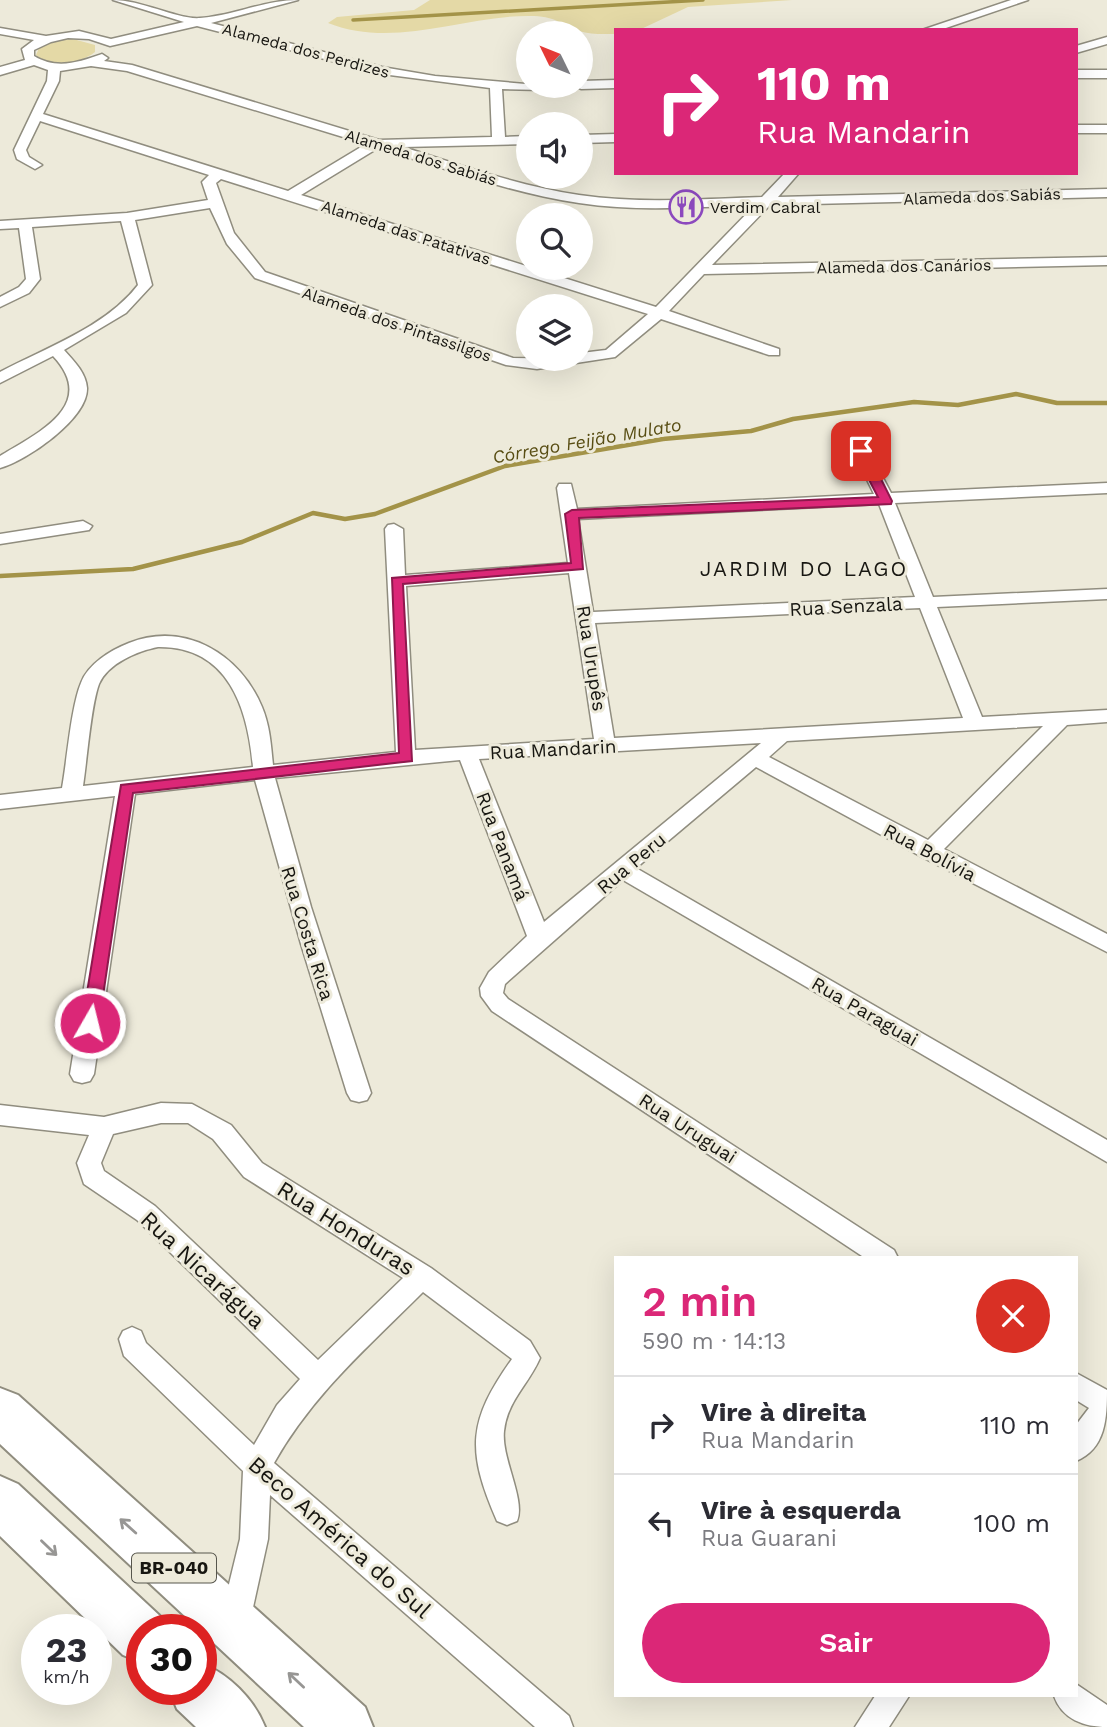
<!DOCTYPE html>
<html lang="pt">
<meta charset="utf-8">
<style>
:root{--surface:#fff;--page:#f2f2f3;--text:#2b2b33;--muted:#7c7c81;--line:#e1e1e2;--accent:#db2777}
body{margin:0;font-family:"Work Sans",sans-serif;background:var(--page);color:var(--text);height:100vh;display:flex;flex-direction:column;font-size:26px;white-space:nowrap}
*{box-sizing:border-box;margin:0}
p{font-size:23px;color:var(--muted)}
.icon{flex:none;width:38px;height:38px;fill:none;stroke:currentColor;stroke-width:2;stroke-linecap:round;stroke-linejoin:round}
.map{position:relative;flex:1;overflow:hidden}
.sheet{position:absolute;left:614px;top:1256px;width:464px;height:441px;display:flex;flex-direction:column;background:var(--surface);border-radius:0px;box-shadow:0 7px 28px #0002}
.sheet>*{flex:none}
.top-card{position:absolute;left:614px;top:28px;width:464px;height:147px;border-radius:0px;box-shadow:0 7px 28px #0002;background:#db2777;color:#fff;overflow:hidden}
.needle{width:46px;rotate:313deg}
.fabs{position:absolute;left:516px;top:21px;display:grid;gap:14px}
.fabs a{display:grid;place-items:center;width:77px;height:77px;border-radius:50%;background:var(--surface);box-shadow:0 7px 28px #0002;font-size:35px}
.speed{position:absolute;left:21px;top:1614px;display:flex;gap:14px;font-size:35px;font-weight:700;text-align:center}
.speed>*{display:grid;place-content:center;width:91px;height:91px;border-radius:50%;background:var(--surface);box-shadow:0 7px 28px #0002;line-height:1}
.speed small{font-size:18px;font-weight:400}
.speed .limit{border:10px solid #d22;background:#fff;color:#111}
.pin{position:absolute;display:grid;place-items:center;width:60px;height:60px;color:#fff;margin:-30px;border-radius:14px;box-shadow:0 4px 10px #0006}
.me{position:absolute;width:77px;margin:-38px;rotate:8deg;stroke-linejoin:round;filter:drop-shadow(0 0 5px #0008)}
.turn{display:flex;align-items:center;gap:24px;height:147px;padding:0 28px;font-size:32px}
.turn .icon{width:91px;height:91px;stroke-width:2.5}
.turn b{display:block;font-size:49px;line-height:60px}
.round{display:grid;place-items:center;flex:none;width:74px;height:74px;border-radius:37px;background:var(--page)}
.headline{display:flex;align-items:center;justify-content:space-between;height:119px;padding:0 28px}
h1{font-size:42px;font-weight:600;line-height:52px;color:var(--accent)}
.cta{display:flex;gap:14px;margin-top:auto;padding:14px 28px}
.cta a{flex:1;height:80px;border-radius:42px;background:var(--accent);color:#fff;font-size:28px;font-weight:600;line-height:80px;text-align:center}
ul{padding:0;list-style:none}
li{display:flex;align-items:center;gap:21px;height:98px;padding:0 28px;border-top:2px solid var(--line)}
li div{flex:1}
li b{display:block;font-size:26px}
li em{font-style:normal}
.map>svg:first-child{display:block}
.green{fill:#e4d9a6}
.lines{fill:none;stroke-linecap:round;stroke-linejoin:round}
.stream-far1{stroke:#a39348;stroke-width:3.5}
.stream{stroke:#a39348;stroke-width:4.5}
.minor-casing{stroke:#908d7f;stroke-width:3}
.motorway-casing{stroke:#908d7f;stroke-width:4}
.minor{fill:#fff;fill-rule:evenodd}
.motorway{fill:#fff;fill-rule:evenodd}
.oneway{stroke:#979694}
.route{fill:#db2777;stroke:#8e194d;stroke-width:2}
.labels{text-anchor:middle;stroke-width:6;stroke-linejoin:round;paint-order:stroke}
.far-street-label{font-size:16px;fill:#171611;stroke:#edeada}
.far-poi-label{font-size:16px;fill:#171611;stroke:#edeada;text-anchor:start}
.far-water-label{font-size:18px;font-style:italic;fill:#584d13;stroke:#edeada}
.shield{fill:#edeada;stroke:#57564d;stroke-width:2}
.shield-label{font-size:18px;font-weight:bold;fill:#171611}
.street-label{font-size:19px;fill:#171611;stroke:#edeada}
.neighbourhood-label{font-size:21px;letter-spacing:2px;fill:#171611;stroke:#edeada}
.near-street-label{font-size:23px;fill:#171611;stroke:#edeada}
</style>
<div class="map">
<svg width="1107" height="1727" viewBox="0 0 1107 1727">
<rect width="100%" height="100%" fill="#edeada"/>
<!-- green -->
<path class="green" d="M 430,0 L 792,0 L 688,7 L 639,30 L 616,30 L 616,34 C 604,34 591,35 579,31 C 560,25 558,17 534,16 C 465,14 396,50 328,23 L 337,17 L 414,10 Z
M 73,39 L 95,45 L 95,52 C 80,64 52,68 36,55 L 39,48 L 53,41 Z"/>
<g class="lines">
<!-- stream-far1 -->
<path class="stream-far1" d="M 353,20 L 703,0"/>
<!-- stream -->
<path class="stream" d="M 0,576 L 133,569 L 242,542 L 313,513 L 345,519 L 375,514 L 505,466 L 663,439 L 751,431 L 793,419 L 914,402 L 958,405 L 1016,394 L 1057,403 L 1107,403"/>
<defs>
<path id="minor" d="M 113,0 C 142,0 179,20 200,18 C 233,16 264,0 298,0 L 211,23 L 382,67 L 435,76 L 549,86 L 543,90 L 502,89 L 505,137 L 528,136 L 528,144 L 403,147 C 461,165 519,186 579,195 C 640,204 702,199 762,197 L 785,173 L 799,173 L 778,197 L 1107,189 L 1107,197 L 770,205 L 712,265 L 1107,257 L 1107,265 L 704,274 L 669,311 L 779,349 L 779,355 L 769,355 L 661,319 L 615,357 L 537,369 L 506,365 L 255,278 L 227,244 L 210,208 L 135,220 L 152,285 L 126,313 L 64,350 C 74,361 86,373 87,388 C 88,419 26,461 0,468 L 0,456 C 38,433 99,405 53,356 L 0,383 L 0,372 C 45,348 106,327 138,285 L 121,221 L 32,227 L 40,279 L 29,293 L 0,307 L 0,297 L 19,287 L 26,279 L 19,228 L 0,229 L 0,221 L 127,213 L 208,200 L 202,182 L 209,175 L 40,121 L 26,150 L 29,157 L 42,165 L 35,169 L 17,159 L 14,150 L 47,81 L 48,70 L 34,65 L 0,75 L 0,67 L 25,60 L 22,49 L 34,40 L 0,34 L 0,28 L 46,36 L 79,31 L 111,39 L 184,22 ZM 197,26 L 382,74 L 490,88 L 492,137 L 379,140 L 132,65 L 104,61 L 108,58 L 102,54 C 79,62 57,70 34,56 L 34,50 L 51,42 L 68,38 L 89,39 L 110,46 ZM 91,66 L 127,71 L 366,144 L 288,191 L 43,114 L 59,81 L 60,71 ZM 378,148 C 444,168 511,193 579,203 C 637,212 696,207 755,205 L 656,307 L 301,195 ZM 221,179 L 648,314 L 606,350 L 581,353 L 581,359 L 513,358 L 265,272 L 234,233 L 216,183 Z
M 1011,0 L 1028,0 L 940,30 L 922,30 Z
M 1107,37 L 1107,44 L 1076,53 L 1076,46 Z
M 1076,70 L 1107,70 L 1107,78 L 1076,78 Z
M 616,80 L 616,88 L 581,89 L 575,86 L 581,86 L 581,81 Z
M 1076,125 L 1107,125 L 1107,133 L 1076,133 Z
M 616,134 L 616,142 L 581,143 L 581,135 Z
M 861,446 L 869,451 L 891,493 L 1107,483 L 1107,493 L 895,503 L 933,597 L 1107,589 L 1107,599 L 937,607 L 982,717 L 1107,710 L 1107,722 L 1067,725 L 944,849 L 1107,934 L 1107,952 L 922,857 L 756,767 L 636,868 L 1107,1140 L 1107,1162 L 623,880 L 505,984 L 503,993 L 508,999 L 894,1250 L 898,1258 L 865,1258 L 492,1011 L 481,996 L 480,988 L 489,972 L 527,936 L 460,760 L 275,778 L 311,907 L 371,1093 L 367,1100 L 359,1102 L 351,1100 L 347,1093 L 301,944 L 255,780 L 135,794 L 94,1074 L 90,1081 L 82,1083 L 74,1081 L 70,1074 L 115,796 L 0,809 L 0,795 L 62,788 C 67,761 71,707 81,683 C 88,664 111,650 129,643 C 185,621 240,654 262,707 C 270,726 271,746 273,765 L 396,752 L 385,529 L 388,525 L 394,524 L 403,529 L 405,575 L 568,563 L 557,488 L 559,484 L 571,484 L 577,509 L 874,494 L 853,451 ZM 879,504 L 915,597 L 593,612 L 578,519 ZM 569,573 L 594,739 L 415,750 L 406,586 ZM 920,608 L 963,718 L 614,738 L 595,623 ZM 158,647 C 229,646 248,709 253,767 L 83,786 C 87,760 91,705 99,684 C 108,663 138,651 158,647 ZM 1043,726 L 928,840 L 769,757 L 787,741 ZM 761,743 L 544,922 L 479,759 Z
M 83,521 L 92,526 L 89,530 L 0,544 L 0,534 Z
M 161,1103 L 192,1104 L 231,1125 L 262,1163 L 431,1268 L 530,1341 L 540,1358 C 529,1384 507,1401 504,1431 C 501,1458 526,1500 517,1521 L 507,1525 L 497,1521 C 466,1450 468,1421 512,1359 L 423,1292 C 368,1347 313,1394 274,1463 L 569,1716 L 573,1727 L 535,1727 L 270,1495 L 268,1539 L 250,1621 L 245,1631 L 235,1636 L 225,1631 L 220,1621 L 240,1539 L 243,1471 L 124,1356 L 119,1339 L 123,1331 L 132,1327 L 141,1331 L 146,1343 L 254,1445 L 277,1405 L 300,1379 L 137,1220 L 84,1184 L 77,1163 L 89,1135 L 0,1125 L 0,1105 L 104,1117 ZM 161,1123 L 188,1123 L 213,1139 L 244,1177 L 403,1278 L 318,1360 L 155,1206 L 104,1171 L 101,1163 L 113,1134 Z
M 1076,1373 L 1107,1390 C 1107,1417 1106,1449 1076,1461 L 1076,1425 L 1089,1408 L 1076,1400 Z
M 1076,1684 L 1107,1705 L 1107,1727 C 1084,1727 1062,1719 1054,1696 L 1076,1696 Z
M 875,1696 L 909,1696 L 889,1727 L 855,1727 Z"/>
<path id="motorway" d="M 0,1388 L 18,1395 L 365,1707 L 373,1727 L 304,1727 L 0,1444 Z
M 0,1476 L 18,1484 L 161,1617 L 167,1629 L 142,1629 L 142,1663 L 123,1655 L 0,1536 Z
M 201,1663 C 229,1674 254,1699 265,1727 L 196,1727 L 177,1709 L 169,1689 L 201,1689 Z"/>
</defs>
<!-- minor casing -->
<use href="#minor" class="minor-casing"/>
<!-- motorway casing -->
<use href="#motorway" class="motorway-casing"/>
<!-- minor -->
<use href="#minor" class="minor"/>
<!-- motorway -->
<use href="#motorway" class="motorway"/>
</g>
<!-- one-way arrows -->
<defs><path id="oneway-shaft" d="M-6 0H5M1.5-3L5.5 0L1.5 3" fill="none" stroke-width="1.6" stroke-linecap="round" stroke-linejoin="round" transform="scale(1.75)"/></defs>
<g class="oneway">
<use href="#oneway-shaft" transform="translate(128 1526) rotate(-138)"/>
<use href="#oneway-shaft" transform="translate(49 1548) rotate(44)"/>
<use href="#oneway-shaft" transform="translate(296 1680) rotate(-137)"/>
</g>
<!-- route -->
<path class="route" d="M 861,447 L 867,451 L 892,501 L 891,504 L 579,518 L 583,569 L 403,584 L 412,761 L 133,793 L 99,1023 L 97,1027 L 84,1027 L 82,1023 L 121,785 L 399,753 L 392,578 L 571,563 L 565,514 L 572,510 L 878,497 L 854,451 Z"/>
<!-- icons -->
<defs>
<symbol id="restaurant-ring" viewBox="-11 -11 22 22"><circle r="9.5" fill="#edeada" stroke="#8c49be" stroke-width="1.5"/><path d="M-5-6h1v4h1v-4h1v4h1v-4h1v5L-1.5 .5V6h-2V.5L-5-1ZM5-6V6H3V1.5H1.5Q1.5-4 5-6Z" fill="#8c49be"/></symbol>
</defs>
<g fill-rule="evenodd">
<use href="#restaurant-ring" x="667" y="188" width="38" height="38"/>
</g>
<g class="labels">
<!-- far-street labels -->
<g class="far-street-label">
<text transform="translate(306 50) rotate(15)" y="6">Alameda dos Perdizes</text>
<text transform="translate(421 157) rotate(17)" y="6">Alameda dos Sabiás</text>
<text transform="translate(982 196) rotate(-2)" y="6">Alameda dos Sabiás</text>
<text transform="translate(406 232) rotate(18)" y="6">Alameda das Patativas</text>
<text transform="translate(904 266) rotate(-1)" y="6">Alameda dos Canários</text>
<text transform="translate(397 324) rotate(19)" y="6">Alameda dos Pintassilgos</text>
</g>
<!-- far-poi labels -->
<g class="far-poi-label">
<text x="710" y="213">Verdim Cabral</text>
</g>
<!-- far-water labels -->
<g class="far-water-label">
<text transform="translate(587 441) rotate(-10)" y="6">Córrego Feijão Mulato</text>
</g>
<!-- shield labels -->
<rect class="shield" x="132" y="1553.5" width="84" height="29" rx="5"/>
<g class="shield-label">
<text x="174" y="1574">BR-040</text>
</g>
<!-- street labels -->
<g class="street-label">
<text transform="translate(846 606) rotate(-3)" y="7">Rua Senzala</text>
<text transform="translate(592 658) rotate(81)" y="7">Rua Urupês</text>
<text transform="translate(553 749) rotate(-3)" y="7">Rua Mandarin</text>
<text transform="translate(503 846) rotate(69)" y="7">Rua Panamá</text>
<text transform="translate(930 852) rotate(28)" y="7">Rua Bolívia</text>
<text transform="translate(631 863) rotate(-40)" y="7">Rua Peru</text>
<text transform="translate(308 933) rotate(73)" y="7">Rua Costa Rica</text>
<text transform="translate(865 1011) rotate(30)" y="7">Rua Paraguai</text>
<text transform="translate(688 1128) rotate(33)" y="7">Rua Uruguai</text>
</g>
<!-- neighbourhood labels -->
<g class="neighbourhood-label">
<text x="804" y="576">JARDIM DO LAGO</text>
</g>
<!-- near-street labels -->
<g class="near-street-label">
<text transform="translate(346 1228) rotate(32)" y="8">Rua Honduras</text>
<text transform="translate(203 1270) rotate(43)" y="8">Rua Nicarágua</text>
<text transform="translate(340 1537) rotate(41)" y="8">Beco América do Sul</text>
</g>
</g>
</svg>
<div class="fabs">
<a><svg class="needle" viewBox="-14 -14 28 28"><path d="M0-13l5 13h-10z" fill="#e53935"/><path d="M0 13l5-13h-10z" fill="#7c7c81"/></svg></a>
<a><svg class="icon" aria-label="sound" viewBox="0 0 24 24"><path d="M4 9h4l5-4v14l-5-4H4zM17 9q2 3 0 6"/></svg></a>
<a><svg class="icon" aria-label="search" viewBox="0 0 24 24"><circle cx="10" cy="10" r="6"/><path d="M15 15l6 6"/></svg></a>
<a><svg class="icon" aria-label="layers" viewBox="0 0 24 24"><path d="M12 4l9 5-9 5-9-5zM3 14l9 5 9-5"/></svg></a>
</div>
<div class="speed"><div>23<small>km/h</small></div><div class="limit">30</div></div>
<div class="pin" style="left:861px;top:451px;background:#d93025"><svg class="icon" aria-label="arrive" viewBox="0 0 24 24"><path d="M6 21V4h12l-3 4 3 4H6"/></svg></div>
<svg class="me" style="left:90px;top:1023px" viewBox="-20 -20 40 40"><circle r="17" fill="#db2777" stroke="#fff" stroke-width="3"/><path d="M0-11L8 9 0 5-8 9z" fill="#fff"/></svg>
<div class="top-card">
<div class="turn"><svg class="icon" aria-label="right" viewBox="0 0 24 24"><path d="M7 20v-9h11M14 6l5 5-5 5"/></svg><div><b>110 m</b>Rua Mandarin</div></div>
</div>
<section class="sheet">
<div class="headline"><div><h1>2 min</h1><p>590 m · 14:13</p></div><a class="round" style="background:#d93025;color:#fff"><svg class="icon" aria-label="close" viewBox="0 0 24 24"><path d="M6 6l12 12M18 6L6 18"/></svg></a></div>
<ul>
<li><svg class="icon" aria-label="right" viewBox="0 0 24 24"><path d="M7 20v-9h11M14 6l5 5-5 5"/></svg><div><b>Vire à direita</b><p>Rua Mandarin</p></div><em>110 m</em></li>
<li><svg class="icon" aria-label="left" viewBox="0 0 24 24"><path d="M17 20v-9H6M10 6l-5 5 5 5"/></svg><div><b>Vire à esquerda</b><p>Rua Guarani</p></div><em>100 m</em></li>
</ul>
<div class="cta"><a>Sair</a></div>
</section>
</div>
